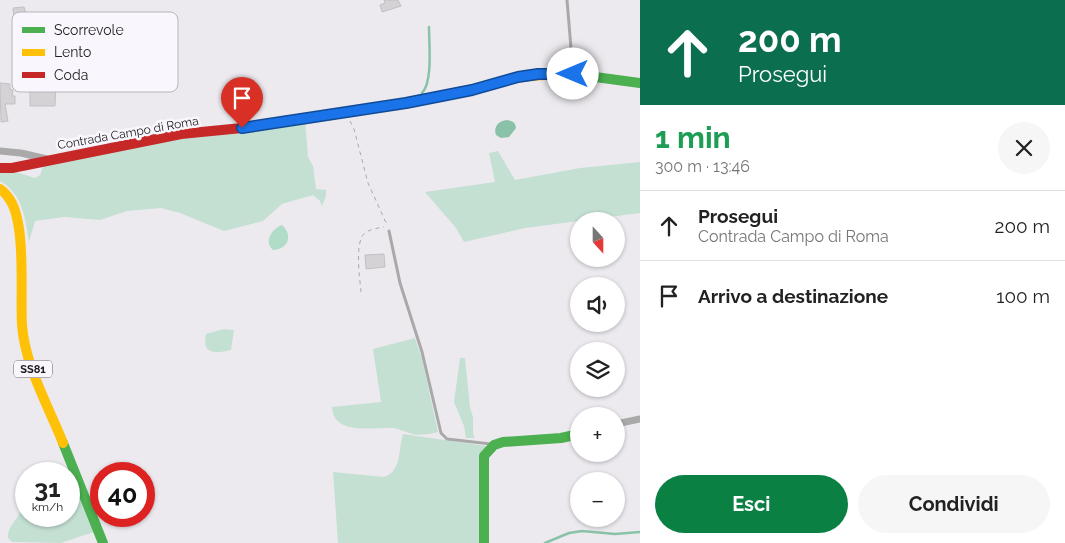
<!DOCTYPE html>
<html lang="it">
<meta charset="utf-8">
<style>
:root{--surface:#fff;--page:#f6f6f6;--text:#222;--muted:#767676;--line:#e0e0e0;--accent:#0b8043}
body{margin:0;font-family:Raleway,sans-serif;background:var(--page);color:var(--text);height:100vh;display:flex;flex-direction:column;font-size:19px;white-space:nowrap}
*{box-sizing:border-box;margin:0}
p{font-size:16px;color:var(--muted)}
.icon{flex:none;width:28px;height:28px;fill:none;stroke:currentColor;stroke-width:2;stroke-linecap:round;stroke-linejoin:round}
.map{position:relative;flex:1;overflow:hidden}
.drawer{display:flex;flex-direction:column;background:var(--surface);width:425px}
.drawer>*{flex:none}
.banner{background:#0b6e4f;color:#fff;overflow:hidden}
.needle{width:32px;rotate:159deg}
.tools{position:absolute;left:570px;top:212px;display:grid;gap:10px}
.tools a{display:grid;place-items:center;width:55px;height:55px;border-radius:50%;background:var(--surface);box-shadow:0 1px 4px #0004;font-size:25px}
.speed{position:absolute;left:15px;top:462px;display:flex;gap:10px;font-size:25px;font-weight:700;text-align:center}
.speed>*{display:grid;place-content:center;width:65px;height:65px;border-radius:50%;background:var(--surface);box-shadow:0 1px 4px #0004;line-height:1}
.speed small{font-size:12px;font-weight:400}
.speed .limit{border:8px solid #d22;background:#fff;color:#111}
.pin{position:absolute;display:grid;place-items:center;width:42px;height:42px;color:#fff;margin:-51px -21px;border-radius:50% 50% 50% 0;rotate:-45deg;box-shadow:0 0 5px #0007}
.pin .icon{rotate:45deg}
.me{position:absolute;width:55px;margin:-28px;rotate:270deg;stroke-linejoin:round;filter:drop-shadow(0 0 4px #0008)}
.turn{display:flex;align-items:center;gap:18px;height:105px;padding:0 15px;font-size:22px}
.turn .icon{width:65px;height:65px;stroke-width:2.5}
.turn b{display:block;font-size:35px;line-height:42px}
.round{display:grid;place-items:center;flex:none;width:52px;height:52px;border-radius:26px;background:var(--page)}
.head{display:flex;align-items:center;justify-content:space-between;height:85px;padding:0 15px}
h1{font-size:30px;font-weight:700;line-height:38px;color:#1e9e55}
.button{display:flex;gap:10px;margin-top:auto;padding:10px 15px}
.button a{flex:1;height:58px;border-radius:30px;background:var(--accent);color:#fff;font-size:20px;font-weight:700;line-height:58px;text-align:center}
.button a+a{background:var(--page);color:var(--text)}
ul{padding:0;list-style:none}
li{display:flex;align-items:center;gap:15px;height:70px;padding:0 15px;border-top:1px solid var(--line)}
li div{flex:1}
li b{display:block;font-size:19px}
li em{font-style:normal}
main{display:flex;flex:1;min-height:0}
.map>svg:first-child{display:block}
.green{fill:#c4e0d3}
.forest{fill:#b0dcc8}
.water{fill:#8ac2a8}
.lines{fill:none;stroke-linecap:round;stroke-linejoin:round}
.stream{stroke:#8ac2a8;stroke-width:2.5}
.building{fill:#d4d2d5;stroke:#c2c0c4}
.path{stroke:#a9a8a9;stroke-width:1;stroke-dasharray:4 4;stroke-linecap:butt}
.lane{stroke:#a9a9a9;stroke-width:3}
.street{stroke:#a9a9a9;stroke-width:7}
.fast{stroke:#4caf50;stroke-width:10}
.slow{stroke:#ffc107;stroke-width:10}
.jam{stroke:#c62828;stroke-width:10}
.route-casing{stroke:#114b97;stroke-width:12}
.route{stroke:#1a73e8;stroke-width:9}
.labels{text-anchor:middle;stroke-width:5;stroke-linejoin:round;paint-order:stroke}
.shield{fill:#f9f6fd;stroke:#605e62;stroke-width:1}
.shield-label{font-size:11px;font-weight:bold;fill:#1e1d1f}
.street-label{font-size:12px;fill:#1e1d1f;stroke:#f9f6fd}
.key{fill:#f9f6fd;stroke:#b7b5ba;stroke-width:1}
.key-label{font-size:14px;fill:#1e1d1f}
</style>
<main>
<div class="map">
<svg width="640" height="543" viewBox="0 0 640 543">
<rect width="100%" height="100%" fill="#eceaef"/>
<!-- green -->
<path class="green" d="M 305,120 L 308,157 L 313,166 L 316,189 L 326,190 L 326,196 L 322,206 L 320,201 L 313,195 L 282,204 L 263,221 L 224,231 L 180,213 L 161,208 L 127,211 L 100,220 L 64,217 L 35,221 L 29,242 C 25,218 23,194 0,181 L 0,171 L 16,172 L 35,178 L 40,175 L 44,164 L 54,162 L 54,165 L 62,161 L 177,138 Z
M 498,151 L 515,180 L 580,168 L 640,162 L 640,213 L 525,228 L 464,242 L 456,228 L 425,192 L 495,182 L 489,153 Z
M 224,329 L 234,330 L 231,350 C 217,353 201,356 206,334 Z
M 415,338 L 422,359 L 438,432 C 430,434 420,436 412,434 C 405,432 400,429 393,428 C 374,427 333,436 332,407 L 381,402 L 373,349 Z
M 460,358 L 465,358 L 470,407 L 473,417 L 473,434 L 475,438 L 466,438 L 464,426 L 454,402 Z
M 403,434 L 486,446 L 481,543 L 338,543 L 333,472 L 384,477 C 402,471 398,450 403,434 Z
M 64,473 L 71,474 L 94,532 L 61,543 L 12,542 L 8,538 C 7,526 18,520 21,509 C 23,497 14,492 26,483 L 26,516 L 69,516 L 69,474 L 60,474 Z"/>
<!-- forest -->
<path class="forest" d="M 282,225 C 293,235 289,249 273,250 C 263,241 272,229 282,225 Z"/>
<!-- water -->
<path class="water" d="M 507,120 C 513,121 515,122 516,128 L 509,137 L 501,138 L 496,135 C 493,126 499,121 507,120 Z"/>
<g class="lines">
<!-- stream -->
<path class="stream" d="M 422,93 C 433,82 429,44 429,27
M 545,543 L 569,533 L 582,531 L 615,534 L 640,532"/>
</g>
<!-- building -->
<path class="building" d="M 384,0 L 398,0 L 401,6 L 382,12 L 380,5 L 385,3 Z
M 24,7 L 26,14 L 30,13 L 34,29 L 15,32 L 13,8 Z
M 35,66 L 50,67 L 49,79 L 56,79 L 55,106 L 30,106 L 30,92 L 42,91 L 42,80 L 33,80 Z
M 0,83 L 10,84 L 10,89 L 13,90 L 12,96 L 15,96 L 15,104 L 5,104 L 8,121 L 1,122 Z
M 384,254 L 385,267 L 366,269 L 365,255 Z"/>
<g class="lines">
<!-- path -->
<path class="path" d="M 350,121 L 354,129 L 368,183 L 387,225
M 361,292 C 360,279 354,241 365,233 C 370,229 378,228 384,227"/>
<!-- lane -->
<path class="lane" d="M 567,0 L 573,72
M 389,231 L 400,283 L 422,352 L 441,433 L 447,439 L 491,444"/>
<!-- street -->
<path class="street" d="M 0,151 L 21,153 L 47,159
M 616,424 L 640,419"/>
<!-- fast -->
<path class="fast" d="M 559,74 L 573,74 L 640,83
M 63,443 L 103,543
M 484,543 L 484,456 L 494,445 L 503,442 L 561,438 L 579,434"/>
<!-- slow -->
<path class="slow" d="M 329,115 L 406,103 L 472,90 L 518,77 L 559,74
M 0,189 C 3,191 6,194 8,197 C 27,220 20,294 22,325 C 25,366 48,405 63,443"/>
<!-- jam -->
<path class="jam" d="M 0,168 L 12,168 L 181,134 L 242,128 L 329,115"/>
</g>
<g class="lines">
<defs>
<path id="route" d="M 242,128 L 406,103 L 472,90 L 518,77 L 538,74 L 573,74"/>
</defs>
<!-- route casing -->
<use href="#route" class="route-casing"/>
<!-- route -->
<use href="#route" class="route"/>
</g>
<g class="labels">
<!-- shield labels -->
<rect class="shield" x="14" y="360.5" width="38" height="17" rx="4"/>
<g class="shield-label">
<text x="33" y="373">SS81</text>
</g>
<!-- street labels -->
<g class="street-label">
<text transform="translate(128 133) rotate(-10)" y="4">Contrada Campo di Roma</text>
</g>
</g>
<!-- legend -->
<rect x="12" y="12" width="166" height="80" rx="8" class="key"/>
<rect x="22" y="27" width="23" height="6" fill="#4caf50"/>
<rect x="22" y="49" width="23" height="7" fill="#ffc107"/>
<rect x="22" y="72" width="23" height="6" fill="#c62828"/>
<g class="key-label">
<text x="54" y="35">Scorrevole</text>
<text x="54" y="57">Lento</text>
<text x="54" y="80">Coda</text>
</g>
</svg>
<div class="tools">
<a><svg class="needle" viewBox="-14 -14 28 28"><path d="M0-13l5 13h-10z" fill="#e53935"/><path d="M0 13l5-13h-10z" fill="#767676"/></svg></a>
<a><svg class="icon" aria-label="sound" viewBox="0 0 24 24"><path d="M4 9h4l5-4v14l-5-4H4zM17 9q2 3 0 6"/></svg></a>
<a><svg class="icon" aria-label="layers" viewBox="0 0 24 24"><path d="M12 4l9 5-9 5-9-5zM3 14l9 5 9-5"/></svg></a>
<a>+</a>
<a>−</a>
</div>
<div class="speed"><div>31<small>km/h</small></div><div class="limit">40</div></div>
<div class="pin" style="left:242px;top:128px;background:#d93025"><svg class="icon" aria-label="arrive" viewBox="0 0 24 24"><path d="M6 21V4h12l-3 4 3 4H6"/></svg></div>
<svg class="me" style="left:573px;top:74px" viewBox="-20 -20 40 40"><circle r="19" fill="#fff"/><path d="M0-13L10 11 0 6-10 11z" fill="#1a73e8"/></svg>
</div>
<section class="drawer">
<div class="banner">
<div class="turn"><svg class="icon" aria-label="ahead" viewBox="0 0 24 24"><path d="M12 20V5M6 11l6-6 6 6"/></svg><div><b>200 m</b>Prosegui</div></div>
</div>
<div class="head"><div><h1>1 min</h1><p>300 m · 13:46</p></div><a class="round"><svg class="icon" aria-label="close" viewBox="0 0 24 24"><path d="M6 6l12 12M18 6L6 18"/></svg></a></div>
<ul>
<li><svg class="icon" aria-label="ahead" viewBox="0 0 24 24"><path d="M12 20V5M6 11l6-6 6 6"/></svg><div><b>Prosegui</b><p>Contrada Campo di Roma</p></div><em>200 m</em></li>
<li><svg class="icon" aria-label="arrive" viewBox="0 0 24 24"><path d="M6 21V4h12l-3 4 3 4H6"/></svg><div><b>Arrivo a destinazione</b></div><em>100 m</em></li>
</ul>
<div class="button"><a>Esci</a><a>Condividi</a></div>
</section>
</main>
